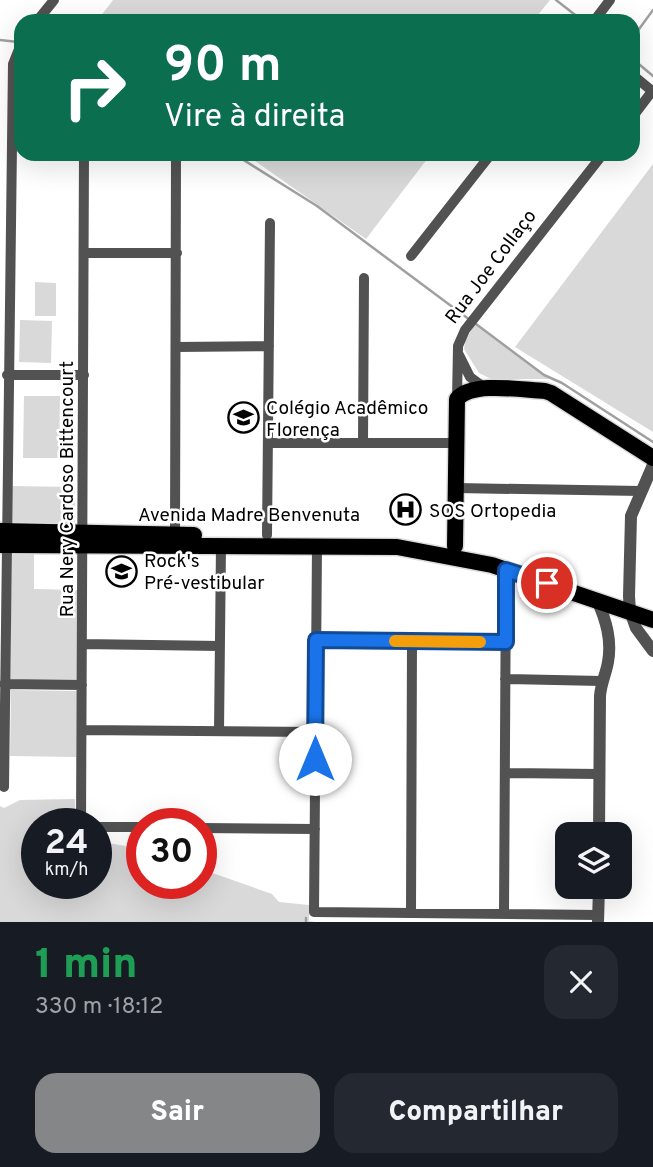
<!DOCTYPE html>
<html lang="pt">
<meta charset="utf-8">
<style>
:root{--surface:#171b24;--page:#242831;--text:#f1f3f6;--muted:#9ea1a6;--accent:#858687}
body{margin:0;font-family:Overpass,sans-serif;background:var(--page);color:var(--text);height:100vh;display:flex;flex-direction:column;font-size:26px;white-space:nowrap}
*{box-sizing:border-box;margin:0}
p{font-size:23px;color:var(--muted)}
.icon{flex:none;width:38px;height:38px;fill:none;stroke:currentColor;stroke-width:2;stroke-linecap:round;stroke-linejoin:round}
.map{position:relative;height:922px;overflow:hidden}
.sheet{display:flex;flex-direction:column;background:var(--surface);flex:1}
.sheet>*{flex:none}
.top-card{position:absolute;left:14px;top:14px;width:626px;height:147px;border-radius:21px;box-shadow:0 7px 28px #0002;background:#0b6e4f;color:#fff;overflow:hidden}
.buttons{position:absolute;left:555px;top:822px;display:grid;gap:14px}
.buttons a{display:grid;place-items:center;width:77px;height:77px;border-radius:14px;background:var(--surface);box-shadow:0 7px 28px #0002;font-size:35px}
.speed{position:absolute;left:21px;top:808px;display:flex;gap:14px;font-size:35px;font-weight:700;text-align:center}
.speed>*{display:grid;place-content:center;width:91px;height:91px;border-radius:50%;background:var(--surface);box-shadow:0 7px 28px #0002;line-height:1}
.speed small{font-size:18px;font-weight:400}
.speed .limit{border:10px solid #d22;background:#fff;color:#111}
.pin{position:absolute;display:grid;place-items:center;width:60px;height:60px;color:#fff;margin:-30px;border:4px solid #fff;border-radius:50%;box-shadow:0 2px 7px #0007}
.me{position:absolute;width:77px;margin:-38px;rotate:0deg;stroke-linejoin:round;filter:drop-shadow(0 0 5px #0008)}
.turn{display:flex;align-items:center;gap:24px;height:147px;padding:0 35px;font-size:32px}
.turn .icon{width:91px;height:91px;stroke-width:2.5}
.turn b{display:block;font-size:49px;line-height:60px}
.round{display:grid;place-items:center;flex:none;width:74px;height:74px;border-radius:21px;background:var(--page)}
.summary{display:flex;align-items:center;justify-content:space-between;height:119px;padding:0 35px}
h1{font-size:42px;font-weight:800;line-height:52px;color:#1e9e55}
.button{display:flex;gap:14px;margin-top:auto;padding:14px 35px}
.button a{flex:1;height:80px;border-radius:21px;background:var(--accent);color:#fff;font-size:28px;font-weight:800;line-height:80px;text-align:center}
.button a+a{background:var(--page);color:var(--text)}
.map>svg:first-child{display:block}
.green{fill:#d9d9d9}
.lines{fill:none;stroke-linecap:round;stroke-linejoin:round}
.stream{stroke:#a0a0a0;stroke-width:2.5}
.primary-casing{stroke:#dbdbdb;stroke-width:19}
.minor{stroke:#525252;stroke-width:10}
.tertiary{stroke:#525252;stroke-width:12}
.primary{stroke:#000;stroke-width:16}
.route-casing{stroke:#114b97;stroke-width:18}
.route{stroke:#1a73e8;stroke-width:12}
.slow{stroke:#f59e0b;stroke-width:12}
.labels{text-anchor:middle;stroke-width:5;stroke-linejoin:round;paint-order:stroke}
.street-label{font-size:19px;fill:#000;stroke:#fff}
.poi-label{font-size:19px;fill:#000;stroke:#fff;text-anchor:start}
</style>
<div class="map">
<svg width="653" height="922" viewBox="0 0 653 922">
<rect width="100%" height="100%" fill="#fff"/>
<!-- green -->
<path class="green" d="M 113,0 L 550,0 L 533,21 L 97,21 Z
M 245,154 L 431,154 L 366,239 Z
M 653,164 L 653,432 L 515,347 Z
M 35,282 L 56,283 L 56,316 L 35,316 Z
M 20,320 L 52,321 L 51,363 L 19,362 Z
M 475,323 L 544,375 L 549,379 L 491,379 L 479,373 L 464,349 L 465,342 Z
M 24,396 L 60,396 L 59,458 L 23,458 Z
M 11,486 L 75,487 L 75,527 L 10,526 Z
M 12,549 L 34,549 L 34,589 L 80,590 L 79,681 L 10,680 Z
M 11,690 L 77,691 L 76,757 L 10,756 Z
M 75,799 L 75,824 L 37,824 L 37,884 L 96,884 L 96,834 L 102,834 L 103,842 L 142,849 L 142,884 L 201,884 L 201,869 L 272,894 L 279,902 L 309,905 L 309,921 L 315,922 L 0,922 L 0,806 L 4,808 L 20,800 Z"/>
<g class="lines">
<!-- stream -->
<path class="stream" d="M 556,0 L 583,21
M 634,36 L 653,10
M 0,40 L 18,42
M 634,60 L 653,76
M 234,154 L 317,206 L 470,320
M 476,324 L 544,375 L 562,383 L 653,442
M 306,918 L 306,922"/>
<defs>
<path id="primary" d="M 0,531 L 194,535
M 0,545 L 397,547 L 492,565 L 653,620
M 455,546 L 457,399 C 472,381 522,390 545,391 L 551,393 L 653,458"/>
</defs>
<!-- primary casing -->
<use href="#primary" class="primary-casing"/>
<!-- minor -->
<path class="minor" d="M 37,21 L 54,0
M 594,21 L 610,0
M 634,76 L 652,91
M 634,115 L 653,90
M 84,253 L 177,253
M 411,256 L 491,154
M 176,347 L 269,346
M 459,355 L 470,377 L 485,388
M 7,375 L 84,375
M 457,399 L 458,346 L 465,330 L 603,154
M 363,442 L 364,278
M 268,443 L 456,443
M 456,488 L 641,491
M 175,534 L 176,154
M 267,535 L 270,223
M 317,546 L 314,912 L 598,915
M 316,640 L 506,642
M 82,644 L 220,646
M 505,679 L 601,681
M 4,684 L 82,685
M 82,730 L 316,732
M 219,731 L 221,545
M 505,773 L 599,774
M 4,787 L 13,64 L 21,44
M 81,824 L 84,154
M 96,827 L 142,827
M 201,828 L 315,829
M 411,913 L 412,641
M 504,914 L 506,570"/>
<!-- tertiary -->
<path class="tertiary" d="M 653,465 L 631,516 L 629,596 L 630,611 L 636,628 L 653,651
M 597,600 C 606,620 612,640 608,662 C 606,674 601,683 600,696 L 599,835
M 598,922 L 599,887"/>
<!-- primary -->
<use href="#primary" class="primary"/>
</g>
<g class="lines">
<defs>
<path id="route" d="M 315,759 L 316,640 L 506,642 L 506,570 L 547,583"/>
</defs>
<!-- route casing -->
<use href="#route" class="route-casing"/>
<!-- route -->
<use href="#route" class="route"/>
<!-- slow -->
<path class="slow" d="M 395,641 L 480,642"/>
</g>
<!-- icons -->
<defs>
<symbol id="school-ring" viewBox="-11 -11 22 22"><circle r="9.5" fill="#fff" stroke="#000" stroke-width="1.5"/><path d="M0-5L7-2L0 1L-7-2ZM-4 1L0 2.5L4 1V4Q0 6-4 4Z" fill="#000"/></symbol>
<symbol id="hospital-ring" viewBox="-11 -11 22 22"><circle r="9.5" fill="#fff" stroke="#000" stroke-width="1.5"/><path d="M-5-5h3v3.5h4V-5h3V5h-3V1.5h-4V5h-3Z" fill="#000"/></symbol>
<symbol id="university-ring" viewBox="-11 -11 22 22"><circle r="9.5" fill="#fff" stroke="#000" stroke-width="1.5"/><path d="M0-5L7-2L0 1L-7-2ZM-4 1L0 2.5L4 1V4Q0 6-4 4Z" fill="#000"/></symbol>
</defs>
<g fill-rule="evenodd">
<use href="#school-ring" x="226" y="400" width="35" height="35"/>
<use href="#hospital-ring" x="388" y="492" width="35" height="35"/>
<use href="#university-ring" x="104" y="554" width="35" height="35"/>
</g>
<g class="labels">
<!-- street labels -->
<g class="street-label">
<text transform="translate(490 266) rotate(-53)" y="7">Rua Joe Collaço</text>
<text transform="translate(66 489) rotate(-90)" y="7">Rua Nery Cardoso Bittencourt</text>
<text x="249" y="521">Avenida Madre Benvenuta</text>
</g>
<!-- poi labels -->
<g class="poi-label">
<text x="266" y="414">Colégio Acadêmico<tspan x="266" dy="22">Florença</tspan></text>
<text x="429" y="517">SOS Ortopedia</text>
<text x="144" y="567">Rock's<tspan x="144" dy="22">Pré-vestibular</tspan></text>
</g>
</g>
</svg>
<div class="buttons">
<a><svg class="icon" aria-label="layers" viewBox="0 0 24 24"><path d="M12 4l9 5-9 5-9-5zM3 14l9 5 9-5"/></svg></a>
</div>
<div class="speed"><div>24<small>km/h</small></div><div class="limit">30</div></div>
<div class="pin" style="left:547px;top:583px;background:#d93025"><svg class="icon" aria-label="arrive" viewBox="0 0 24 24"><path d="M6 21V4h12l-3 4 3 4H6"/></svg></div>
<svg class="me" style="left:315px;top:759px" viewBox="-20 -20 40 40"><circle r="19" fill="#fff"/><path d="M0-13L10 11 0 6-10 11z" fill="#1a73e8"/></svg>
<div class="top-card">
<div class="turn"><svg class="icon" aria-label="right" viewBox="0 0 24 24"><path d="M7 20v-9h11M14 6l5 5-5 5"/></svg><div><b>90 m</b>Vire à direita</div></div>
</div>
</div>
<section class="sheet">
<div class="summary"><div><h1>1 min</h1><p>330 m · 18:12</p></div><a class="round"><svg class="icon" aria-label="close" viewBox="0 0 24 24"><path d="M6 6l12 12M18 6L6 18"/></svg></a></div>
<div class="button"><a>Sair</a><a>Compartilhar</a></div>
</section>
